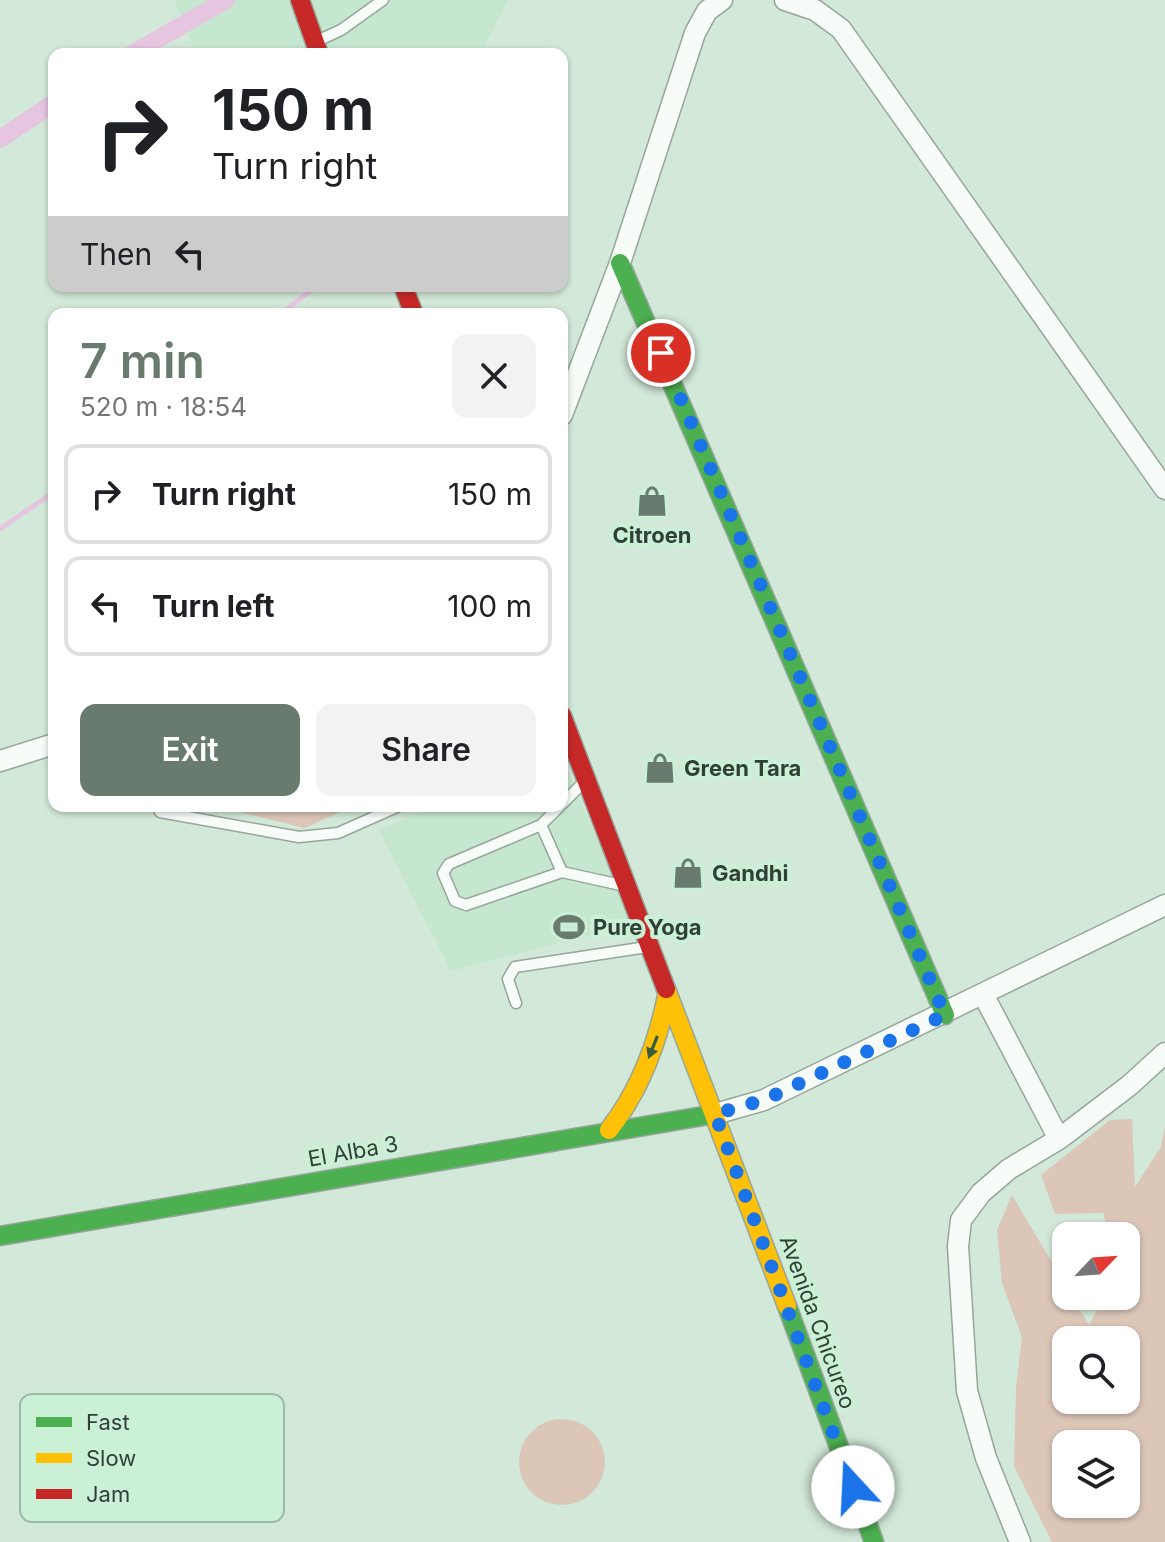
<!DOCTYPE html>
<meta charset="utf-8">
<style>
:root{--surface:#fff;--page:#f2f2f2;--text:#202124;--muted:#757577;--line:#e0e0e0;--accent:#697b6f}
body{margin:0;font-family:Inter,sans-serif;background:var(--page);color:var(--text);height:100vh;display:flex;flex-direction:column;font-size:30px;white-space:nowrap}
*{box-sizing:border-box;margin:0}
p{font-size:26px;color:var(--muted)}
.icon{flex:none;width:44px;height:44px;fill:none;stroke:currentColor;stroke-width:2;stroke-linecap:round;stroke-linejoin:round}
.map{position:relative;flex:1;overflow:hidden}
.sheet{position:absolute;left:48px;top:308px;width:520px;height:504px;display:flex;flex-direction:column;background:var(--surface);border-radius:16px;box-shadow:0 2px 6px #0004}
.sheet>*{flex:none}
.top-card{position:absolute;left:48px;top:48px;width:520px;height:244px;border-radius:16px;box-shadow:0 2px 6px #0004;background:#fff;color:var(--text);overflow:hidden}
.needle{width:52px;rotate:65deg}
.tools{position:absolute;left:1052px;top:1222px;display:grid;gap:16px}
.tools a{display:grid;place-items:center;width:88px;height:88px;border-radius:16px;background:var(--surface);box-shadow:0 2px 6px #0004;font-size:40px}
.pin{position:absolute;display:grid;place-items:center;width:68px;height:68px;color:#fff;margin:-34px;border:4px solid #fff;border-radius:50%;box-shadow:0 2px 8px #0007}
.me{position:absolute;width:88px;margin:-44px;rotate:340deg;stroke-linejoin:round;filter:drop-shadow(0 0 6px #0008)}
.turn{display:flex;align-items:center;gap:28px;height:168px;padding:0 32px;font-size:36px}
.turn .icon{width:104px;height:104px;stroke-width:2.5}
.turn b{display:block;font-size:56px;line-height:68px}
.then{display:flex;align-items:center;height:76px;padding:0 32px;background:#0003;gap:16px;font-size:30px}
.round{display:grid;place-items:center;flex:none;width:84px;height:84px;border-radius:16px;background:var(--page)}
.head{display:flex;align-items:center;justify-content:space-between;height:136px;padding:0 32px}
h1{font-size:48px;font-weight:600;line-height:60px;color:var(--accent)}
.button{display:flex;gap:16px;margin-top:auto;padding:16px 32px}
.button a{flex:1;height:92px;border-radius:16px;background:var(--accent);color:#fff;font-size:32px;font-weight:600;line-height:92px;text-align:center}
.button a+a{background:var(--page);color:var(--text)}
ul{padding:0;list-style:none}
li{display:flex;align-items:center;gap:24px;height:100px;margin:0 16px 12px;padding:0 16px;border:4px solid var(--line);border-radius:16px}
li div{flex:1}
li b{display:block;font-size:30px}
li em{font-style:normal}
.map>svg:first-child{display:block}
.built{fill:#c5e7cf}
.green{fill:#dcc6b8;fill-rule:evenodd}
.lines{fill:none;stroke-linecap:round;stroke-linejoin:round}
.stream{stroke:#e6c5e0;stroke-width:5}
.canal{stroke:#e6c5e0;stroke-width:18}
.lane-casing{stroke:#96a69a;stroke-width:13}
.street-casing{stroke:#96a69a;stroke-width:23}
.fast-casing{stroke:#96a69a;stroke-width:21}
.slow-casing{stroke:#96a69a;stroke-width:21}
.jam-casing{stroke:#96a69a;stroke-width:21}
.lane{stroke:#f8fcf9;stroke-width:10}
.street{stroke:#f8fcf9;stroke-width:20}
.fast{stroke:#4caf50;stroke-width:18}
.slow{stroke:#ffc107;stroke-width:18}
.jam{stroke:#c62828;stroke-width:18}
.oneway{fill:#385c3c}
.route{stroke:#1a73e8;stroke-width:14;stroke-dasharray:0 25.2}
.labels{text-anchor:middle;stroke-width:8;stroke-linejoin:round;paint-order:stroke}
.poi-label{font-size:22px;font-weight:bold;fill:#314036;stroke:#caf0d5;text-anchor:start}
.street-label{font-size:22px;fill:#314036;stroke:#caf0d5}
.key{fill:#caf0d5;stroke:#9cbba5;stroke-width:2}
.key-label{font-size:22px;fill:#314036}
</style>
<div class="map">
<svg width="1165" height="1542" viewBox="0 0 1165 1542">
<rect width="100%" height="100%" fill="#d2e8d8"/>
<!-- built -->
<path class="built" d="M 174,0 L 508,0 L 480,54 L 196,54 Z
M 562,756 L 632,924 L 451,971 L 379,830 L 434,806 L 562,806 Z"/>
<!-- green -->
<path class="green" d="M 215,806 L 353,806 L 305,828 Z
M 1132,1119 L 1135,1187 L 1161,1147 L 1165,1126 L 1165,1542 L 1052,1542 L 1014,1466 L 1016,1388 L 1022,1337 L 1002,1283 L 997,1230 L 1012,1195 L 1066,1286 L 1066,1296 L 1072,1296 L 1089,1325 L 1105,1296 L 1126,1296 L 1126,1236 L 1107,1236 L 1104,1213 L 1055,1214 L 1041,1175 L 1110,1120 ZM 1066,1340 L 1126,1340 L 1126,1400 L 1066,1400 ZM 1066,1444 L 1126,1444 L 1126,1504 L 1066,1504 Z
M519 1462a43 43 0 1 1 86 0a43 43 0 1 1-86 0Z"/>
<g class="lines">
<!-- stream -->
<path class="stream" d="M 281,314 L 316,286
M 0,529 L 54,492"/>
<!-- canal -->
<path class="canal" d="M 132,54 L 226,0
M 0,139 L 54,103"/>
<defs>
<path id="lane" d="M 317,41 L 341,30 L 383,0
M 562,804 L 582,784
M 560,806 L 541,825 L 449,864 L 443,873 L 455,901 L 466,905 L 562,872 L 621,885
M 160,812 L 299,837 L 338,833 L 399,806
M 541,825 L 562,872
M 516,1003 L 508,979 L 515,967 L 647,947"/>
<path id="street" d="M 785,0 L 815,10 L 841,29 L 1165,489
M 562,415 L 620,263 L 695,33 L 707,11 L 722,0
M 0,761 L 54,744
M 984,996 L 1059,1139
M 715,1114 L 764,1100 L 1165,905
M 1020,1542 L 986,1458 L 967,1391 L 958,1246 L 961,1220 L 981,1193 L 1009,1169 L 1059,1139 L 1130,1085 L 1165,1053"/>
<path id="fast" d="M 620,263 L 945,1015
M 0,1236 L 715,1114
M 787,1306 L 874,1542"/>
<path id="slow" d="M 666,989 L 787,1306
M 609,1130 C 640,1090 657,1045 667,996"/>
<path id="jam" d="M 300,0 L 319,54
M 403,286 L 414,314
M 562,716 L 666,989"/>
</defs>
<!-- lane casing -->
<use href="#lane" class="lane-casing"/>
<!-- street casing -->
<use href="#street" class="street-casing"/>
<!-- fast casing -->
<use href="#fast" class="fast-casing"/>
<!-- slow casing -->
<use href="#slow" class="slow-casing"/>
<!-- jam casing -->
<use href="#jam" class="jam-casing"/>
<!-- lane -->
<use href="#lane" class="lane"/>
<!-- street -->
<use href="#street" class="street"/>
<!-- fast -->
<use href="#fast" class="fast"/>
<!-- slow -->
<use href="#slow" class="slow"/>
<!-- jam -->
<use href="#jam" class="jam"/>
</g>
<!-- one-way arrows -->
<defs><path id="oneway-solid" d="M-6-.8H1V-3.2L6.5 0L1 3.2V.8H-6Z" transform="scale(2)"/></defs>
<use class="oneway" href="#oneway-solid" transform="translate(653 1047) rotate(112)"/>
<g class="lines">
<!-- route -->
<path class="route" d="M 661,353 L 945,1015 L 764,1100 L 715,1114 L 853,1487"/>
</g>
<!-- icons -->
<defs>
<symbol id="shop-bare" viewBox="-9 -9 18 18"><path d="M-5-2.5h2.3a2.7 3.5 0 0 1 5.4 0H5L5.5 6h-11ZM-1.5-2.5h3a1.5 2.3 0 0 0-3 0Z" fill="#697b6f" stroke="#caf0d5" stroke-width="2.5" paint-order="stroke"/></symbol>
<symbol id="stadium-bare" viewBox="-9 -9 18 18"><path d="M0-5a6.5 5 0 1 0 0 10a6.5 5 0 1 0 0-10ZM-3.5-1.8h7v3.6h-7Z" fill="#697b6f" stroke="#caf0d5" stroke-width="2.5" paint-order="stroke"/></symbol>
</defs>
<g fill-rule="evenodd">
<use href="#shop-bare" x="630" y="479" width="44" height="44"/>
<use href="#shop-bare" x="638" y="746" width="44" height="44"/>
<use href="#shop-bare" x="666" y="851" width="44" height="44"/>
<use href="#stadium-bare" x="547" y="905" width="44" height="44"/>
</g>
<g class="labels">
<!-- poi labels -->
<g class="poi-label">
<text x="652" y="543" text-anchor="middle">Citroen</text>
<text x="684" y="776">Green Tara</text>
<text x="712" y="881">Gandhi</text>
<text x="593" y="935">Pure Yoga</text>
</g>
<!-- street labels -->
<g class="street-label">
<text transform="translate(353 1151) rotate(-10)" y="8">El Alba 3</text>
<text transform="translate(818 1322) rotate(70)" y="8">Avenida Chicureo</text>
</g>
</g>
<!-- legend -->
<rect x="20" y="1394" width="264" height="128" rx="12" class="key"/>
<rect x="36" y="1417" width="36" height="10" fill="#4caf50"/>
<rect x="36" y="1453" width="36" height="10" fill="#ffc107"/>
<rect x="36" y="1489" width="36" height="10" fill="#c62828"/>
<g class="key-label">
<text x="86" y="1430">Fast</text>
<text x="86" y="1466">Slow</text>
<text x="86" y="1502">Jam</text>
</g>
</svg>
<div class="tools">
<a><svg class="needle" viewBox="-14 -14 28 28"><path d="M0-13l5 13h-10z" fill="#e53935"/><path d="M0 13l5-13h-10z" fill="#757577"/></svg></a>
<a><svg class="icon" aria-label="search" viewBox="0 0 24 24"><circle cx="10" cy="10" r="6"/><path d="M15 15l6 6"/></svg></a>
<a><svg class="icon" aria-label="layers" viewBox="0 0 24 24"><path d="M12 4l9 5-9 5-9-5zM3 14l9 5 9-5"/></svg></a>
</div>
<div class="pin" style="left:661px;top:353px;background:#d93025"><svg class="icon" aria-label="arrive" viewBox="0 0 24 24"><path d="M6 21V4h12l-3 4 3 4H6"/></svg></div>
<svg class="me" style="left:853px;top:1487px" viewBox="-20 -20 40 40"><circle r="19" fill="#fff"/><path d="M0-13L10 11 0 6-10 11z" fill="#1a73e8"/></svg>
<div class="top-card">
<div class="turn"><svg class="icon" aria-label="right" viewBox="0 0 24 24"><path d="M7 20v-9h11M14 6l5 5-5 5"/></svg><div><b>150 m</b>Turn right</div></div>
<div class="then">Then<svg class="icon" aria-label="left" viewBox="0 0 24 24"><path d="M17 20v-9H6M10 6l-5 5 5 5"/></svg></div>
</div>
<section class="sheet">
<div class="head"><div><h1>7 min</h1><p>520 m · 18:54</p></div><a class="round"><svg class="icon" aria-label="close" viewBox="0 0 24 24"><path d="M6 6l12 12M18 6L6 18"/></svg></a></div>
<ul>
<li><svg class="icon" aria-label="right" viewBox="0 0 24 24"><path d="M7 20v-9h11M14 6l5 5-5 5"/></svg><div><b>Turn right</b></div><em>150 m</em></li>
<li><svg class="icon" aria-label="left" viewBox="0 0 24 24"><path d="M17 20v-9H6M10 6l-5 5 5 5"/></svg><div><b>Turn left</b></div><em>100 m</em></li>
</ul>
<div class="button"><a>Exit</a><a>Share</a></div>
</section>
</div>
